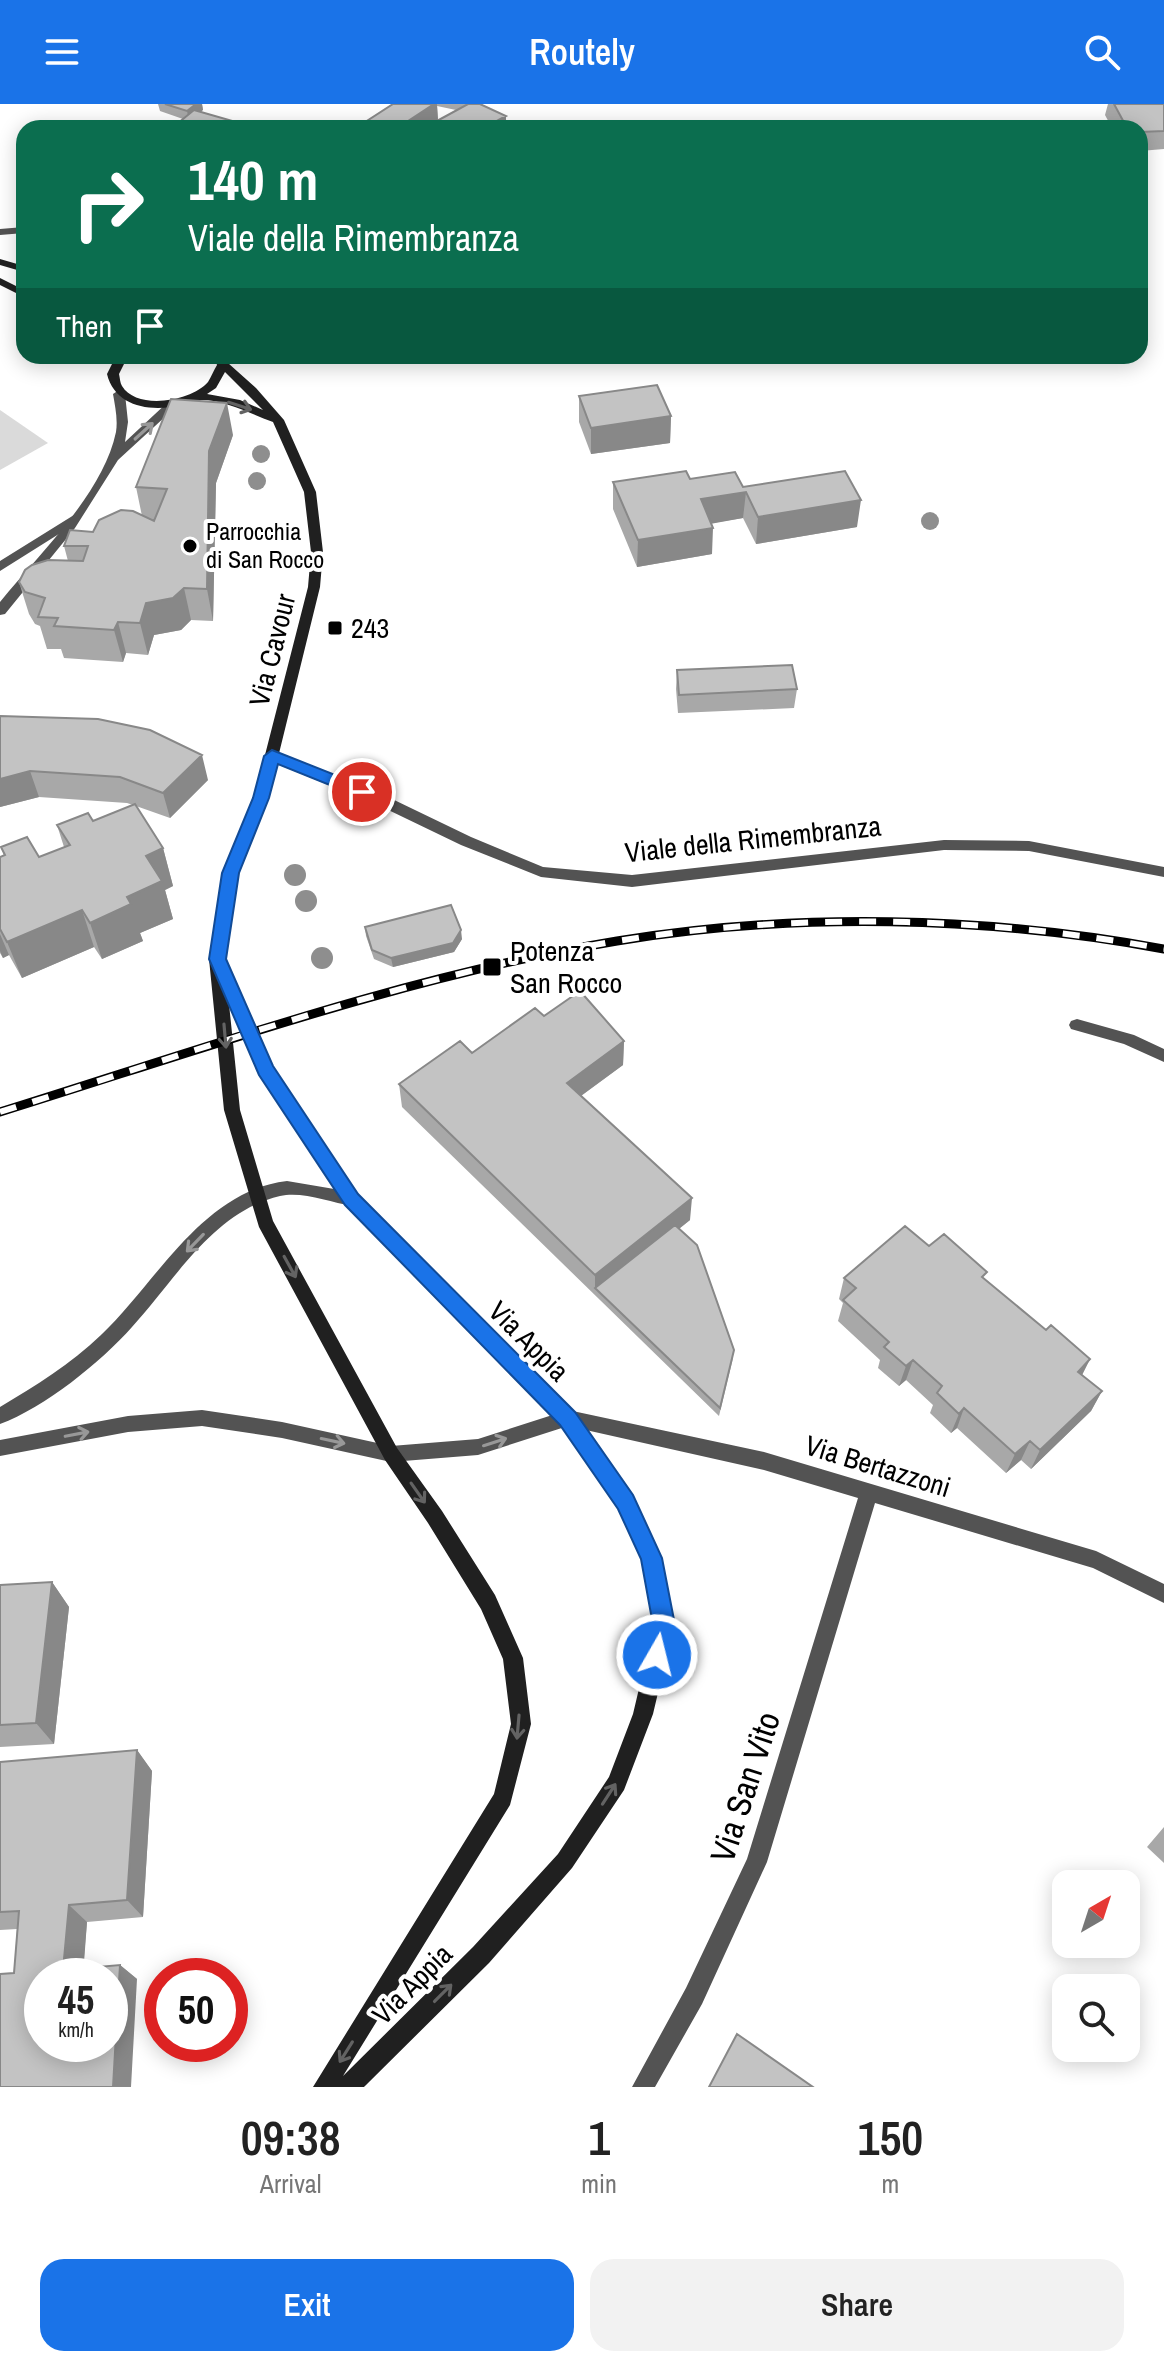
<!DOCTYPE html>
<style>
:root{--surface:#fff;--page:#f2f2f2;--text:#222;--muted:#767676;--accent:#1a73e8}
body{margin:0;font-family:"Archivo Narrow",sans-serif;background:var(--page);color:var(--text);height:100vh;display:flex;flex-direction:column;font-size:30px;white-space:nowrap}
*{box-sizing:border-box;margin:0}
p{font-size:26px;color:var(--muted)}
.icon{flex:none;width:44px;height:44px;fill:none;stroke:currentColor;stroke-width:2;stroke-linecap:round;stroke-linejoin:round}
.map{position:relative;height:1983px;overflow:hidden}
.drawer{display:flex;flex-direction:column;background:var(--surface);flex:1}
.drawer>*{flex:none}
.hud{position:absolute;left:16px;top:16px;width:1132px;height:244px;border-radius:24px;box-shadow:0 4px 20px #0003;background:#0b6e4f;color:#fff;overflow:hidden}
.needle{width:52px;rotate:39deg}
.fabs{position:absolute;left:1052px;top:1766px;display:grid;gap:16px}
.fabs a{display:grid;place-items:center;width:88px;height:88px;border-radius:16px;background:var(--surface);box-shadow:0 4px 20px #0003;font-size:40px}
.speed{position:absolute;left:24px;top:1854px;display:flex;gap:16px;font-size:40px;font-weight:700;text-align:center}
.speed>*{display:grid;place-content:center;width:104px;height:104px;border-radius:50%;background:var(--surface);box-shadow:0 4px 20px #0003;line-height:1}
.speed small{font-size:20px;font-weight:400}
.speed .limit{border:12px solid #d22;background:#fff;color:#111}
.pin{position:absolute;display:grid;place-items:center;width:68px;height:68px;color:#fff;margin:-34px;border:4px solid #fff;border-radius:50%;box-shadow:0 2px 8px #0007}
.me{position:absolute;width:88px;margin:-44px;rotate:8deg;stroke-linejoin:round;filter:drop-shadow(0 0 6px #0008)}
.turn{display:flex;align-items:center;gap:28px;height:168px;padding:0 40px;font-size:36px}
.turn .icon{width:104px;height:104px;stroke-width:2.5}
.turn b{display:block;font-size:56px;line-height:68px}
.then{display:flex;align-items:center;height:76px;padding:0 40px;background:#0003;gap:16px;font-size:30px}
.eta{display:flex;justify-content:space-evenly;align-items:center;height:136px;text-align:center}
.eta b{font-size:48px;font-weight:600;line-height:56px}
.cta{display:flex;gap:16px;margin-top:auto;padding:16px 40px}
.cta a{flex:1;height:92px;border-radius:24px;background:var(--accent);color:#fff;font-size:32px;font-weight:600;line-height:92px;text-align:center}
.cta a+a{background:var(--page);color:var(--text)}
header{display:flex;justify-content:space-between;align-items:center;height:104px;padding:0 40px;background:var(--accent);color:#fff;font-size:36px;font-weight:600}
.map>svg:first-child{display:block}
.green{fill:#dadada}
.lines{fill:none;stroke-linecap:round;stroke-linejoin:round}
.minor{fill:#535353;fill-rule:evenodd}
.tertiary{fill:#535353;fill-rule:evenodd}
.secondary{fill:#202020;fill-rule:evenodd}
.rail-casing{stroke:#000;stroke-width:9}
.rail{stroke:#fff;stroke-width:6;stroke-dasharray:17;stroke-linecap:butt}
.tree{fill:#8e8e8e}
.wall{fill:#a8a8a8;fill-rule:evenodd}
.shaded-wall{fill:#888}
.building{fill:#c3c3c3;stroke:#888;stroke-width:2;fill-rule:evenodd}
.oneway{stroke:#636363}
.oneway2{stroke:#989898}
.route{fill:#1a73e8;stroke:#114b97;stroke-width:2}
.poi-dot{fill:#000;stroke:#fff;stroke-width:3}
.labels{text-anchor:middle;stroke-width:8;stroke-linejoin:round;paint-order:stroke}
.far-poi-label{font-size:24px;fill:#000;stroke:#fff;text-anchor:start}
.poi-label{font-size:28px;fill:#000;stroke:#fff;text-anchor:start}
.street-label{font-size:28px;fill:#000;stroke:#fff}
.near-street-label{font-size:34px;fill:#000;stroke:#fff}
</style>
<header><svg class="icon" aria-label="menu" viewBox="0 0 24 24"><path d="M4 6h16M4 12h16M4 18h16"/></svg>Routely<svg class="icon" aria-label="search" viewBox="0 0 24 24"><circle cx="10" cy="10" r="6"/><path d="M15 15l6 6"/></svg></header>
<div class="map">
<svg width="1164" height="1983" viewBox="0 0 1164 1983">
<rect width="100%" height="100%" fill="#fff"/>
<!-- green -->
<path class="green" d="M 0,306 L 48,339 L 0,366 Z"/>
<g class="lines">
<!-- minor -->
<path class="minor" d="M 24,123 L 24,129 L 0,131 L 0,125 Z
M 74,411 L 80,415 L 78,418 L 0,467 L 0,457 Z
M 1077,915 L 1134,931 L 1164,945 L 1164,958 L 1124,940 L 1071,925 L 1069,921 L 1071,917 Z
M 287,1077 L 352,1088 L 358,1090 L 360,1095 L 358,1100 L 352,1102 C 330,1098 302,1087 280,1092 C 213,1108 175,1176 132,1223 C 101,1258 44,1304 0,1320 L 0,1303 C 35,1282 71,1260 101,1231 C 157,1178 202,1087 287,1077 Z
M 202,1306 L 282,1318 L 391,1342 L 478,1335 L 568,1306 L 764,1348 L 1096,1447 L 1164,1480 L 1164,1499 L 1093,1464 L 875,1399 L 767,1758 L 702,1900 L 655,1983 L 632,1983 L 686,1884 L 747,1755 L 858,1394 L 764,1366 L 568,1322 L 478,1351 L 391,1358 L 282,1334 L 202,1322 L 128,1328 L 0,1352 L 0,1336 L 128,1312 Z"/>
<!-- tertiary -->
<path class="tertiary" d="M 119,286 L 125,290 L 128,318 L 125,338 L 169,297 L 177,297 L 179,300 L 118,356 L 75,424 L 5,510 L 0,511 L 0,498 C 39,450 103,390 116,328 C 118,315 115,302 113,290 Z
M 272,647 L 388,693 L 471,733 L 543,763 L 632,771 L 944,736 L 1029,737 L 1164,763 L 1164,773 L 1029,747 L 944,746 L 632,783 L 541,773 L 461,741 L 378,701 L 267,656 L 265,652 L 267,648 Z"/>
<!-- secondary -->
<path class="secondary" d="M 0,155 L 24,162 L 24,168 L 0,161 Z
M 0,174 L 24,186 L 24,193 L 0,181 Z
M 116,252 L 128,252 L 119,270 C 120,274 120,279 122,282 C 137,307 192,297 208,278 C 211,273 214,266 217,261 L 214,252 L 224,252 L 228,259 L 256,284 L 284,316 L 316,388 L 323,448 L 320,483 L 268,694 L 238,769 L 225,863 L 231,868 L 273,963 L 358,1090 L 574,1308 L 633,1392 L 661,1454 L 674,1521 L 653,1610 L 624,1686 L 572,1764 L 489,1859 L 364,1983 L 313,1983 L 494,1690 L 511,1620 L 503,1555 L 481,1505 L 428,1419 L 385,1356 L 259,1123 L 224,1006 L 209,855 L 216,813 L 224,769 L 254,694 L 308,483 L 311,448 L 304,388 L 273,318 C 250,310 226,296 201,296 C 192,296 181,302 171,303 C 143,307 114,299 107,270 ZM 225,268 L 263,306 L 240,296 L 207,290 L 216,284 ZM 229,900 L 260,971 L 346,1100 L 562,1320 L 619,1404 L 643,1455 L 654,1521 L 633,1610 L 609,1673 L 558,1750 L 473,1843 L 343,1972 L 510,1701 L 531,1620 L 523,1554 L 495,1491 L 442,1407 L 397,1344 L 273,1117 L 240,1006 Z"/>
<defs>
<path id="rail" d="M 0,1008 C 203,945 406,872 617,837 C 795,808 986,812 1164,845"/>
</defs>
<!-- rail casing -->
<use href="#rail" class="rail-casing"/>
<!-- rail -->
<use href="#rail" class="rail"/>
</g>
<!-- trees -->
<g class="tree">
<circle cx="261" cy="350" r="9"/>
<circle cx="257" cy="377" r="9"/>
<circle cx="930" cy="417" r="9"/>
<circle cx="295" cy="771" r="11"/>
<circle cx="306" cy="797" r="11"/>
<circle cx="322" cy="854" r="11"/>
</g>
<!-- wall -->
<path class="wall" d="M 158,0 L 202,0 L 203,6 L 183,15 L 160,7 Z
M 393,0 L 467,0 L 506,12 L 506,24 L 356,24 ZM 437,2 L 456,6 L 438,16 Z
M 1108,0 L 1164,0 L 1164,45 L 1140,47 L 1140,24 L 1112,24 L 1105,11 Z
M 579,292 L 671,312 L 670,339 L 591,350 L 579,318 Z
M 233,331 L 216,379 L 213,517 L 191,516 L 181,526 L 154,531 L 148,551 L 126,549 L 123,558 L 64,554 L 61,545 L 47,545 L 40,522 L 35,520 L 29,510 L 19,478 L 68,457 L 64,442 L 93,428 L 142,412 L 136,383 Z
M 690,375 L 743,383 L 857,423 L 756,440 L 743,414 L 712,419 L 712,450 L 637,463 L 613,405 L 613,378 Z
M 677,566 L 797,585 L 794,604 L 678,609 L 676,585 Z
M 0,612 L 208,676 L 170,714 L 136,702 L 163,744 L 173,782 L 165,786 L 173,815 L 140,829 L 143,837 L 102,855 L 94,843 L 22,874 L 9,851 L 3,854 L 0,849 L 0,753 L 4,751 L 1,743 L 39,753 L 64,743 L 57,721 L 93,717 L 133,701 L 127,699 L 39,693 L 0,703 Z
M 365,823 L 462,835 L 454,848 L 393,863 L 374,855 L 366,832 Z
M 544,912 L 624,937 L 623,961 L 581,992 L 690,1116 L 679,1125 L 733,1254 L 719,1312 L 402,1003 L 399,980 L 472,949 Z
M 929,1142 L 985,1175 L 1046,1226 L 1090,1255 L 1082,1271 L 1102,1287 L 1091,1307 L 1031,1365 L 1021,1356 L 1006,1369 L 957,1324 L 951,1329 L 930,1309 L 933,1301 L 906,1276 L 899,1282 L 878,1264 L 880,1256 L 838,1217 L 843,1199 L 839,1195 L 844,1174 Z
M 52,1478 L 69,1503 L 54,1640 L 0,1643 L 0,1481 Z
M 137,1646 L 152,1667 L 143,1813 L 87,1818 L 83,1864 L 120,1861 L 137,1875 L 14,1869 L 17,1825 L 0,1826 L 0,1658 Z
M 1164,1723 L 1164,1759 L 1147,1743 Z"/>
<!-- shaded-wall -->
<path class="shaded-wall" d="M 196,0 L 202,0 L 203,6 L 189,16 L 187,7 Z
M 434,0 L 437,0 L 438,17 L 427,24 L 402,24 L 402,21 Z
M 506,12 L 506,24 L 484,24 Z
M 227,299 L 233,331 L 216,379 L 213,517 L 207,485 L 209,347 Z
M 671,312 L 670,339 L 591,350 L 591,324 Z
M 746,388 L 743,414 L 699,422 L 701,395 Z
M 861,396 L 857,423 L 756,440 L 758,413 Z
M 713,424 L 712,450 L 637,463 L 638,436 Z
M 184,484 L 191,516 L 181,526 L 154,531 L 148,551 L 140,519 L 146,499 Z
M 118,518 L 126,549 L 123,558 L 114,526 Z
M 202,651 L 208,676 L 170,714 L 163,689 Z
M 30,667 L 39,693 L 0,703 L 0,675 Z
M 163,744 L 173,782 L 165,786 L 173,815 L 140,829 L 143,837 L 102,855 L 90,819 L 146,752 Z
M 82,806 L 94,843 L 22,874 L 7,838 Z
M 461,826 L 462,835 L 454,848 L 393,863 L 391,854 Z
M 0,830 L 9,851 L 3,854 L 0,847 Z
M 624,937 L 623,961 L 567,1002 L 567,979 Z
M 692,1094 L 690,1116 L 599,1188 L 595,1184 L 595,1171 Z
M 1090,1255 L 1080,1275 L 1078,1268 Z
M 913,1256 L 906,1276 L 899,1282 L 906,1262 Z
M 1102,1287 L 1091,1307 L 1031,1365 L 1040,1346 Z
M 964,1304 L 957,1324 L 951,1329 L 959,1310 Z
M 1030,1337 L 1021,1356 L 1006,1369 L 1015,1350 Z
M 52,1478 L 69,1503 L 54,1640 L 36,1619 Z
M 137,1646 L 152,1667 L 143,1813 L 127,1796 Z
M 69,1801 L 87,1818 L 83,1872 L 63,1866 Z
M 120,1861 L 137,1875 L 131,1983 L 113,1983 Z"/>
<!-- building -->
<path class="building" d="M 165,0 L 196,0 L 187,7 Z
M 393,0 L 434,0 L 402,21 L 409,24 L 356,24 Z
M 468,0 L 480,0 L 506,12 L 484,24 L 424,24 Z
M 1114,0 L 1164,0 L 1164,27 L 1140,28 L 1140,24 L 1127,24 Z
M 194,6 L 257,24 L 172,24 Z
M 657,281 L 671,312 L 591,324 L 579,292 Z
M 171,295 L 227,299 L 209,347 L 207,485 L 184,484 L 173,494 L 146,499 L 140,519 L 118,518 L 114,526 L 54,522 L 58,514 L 38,513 L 45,494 L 25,488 L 19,478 L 25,466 L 32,461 L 48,456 L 83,457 L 88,442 L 64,442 L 70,426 L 93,428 L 99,416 L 121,406 L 133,407 L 154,417 L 167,385 L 136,383 Z
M 686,367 L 690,375 L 735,368 L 743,383 L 845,367 L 861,396 L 758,413 L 746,388 L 701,395 L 713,424 L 638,436 L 613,378 Z
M 792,561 L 797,585 L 679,591 L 677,566 Z
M 0,612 L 98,615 L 150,626 L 202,651 L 163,689 L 120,673 L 30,667 L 0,675 Z
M 135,700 L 163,744 L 146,752 L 162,777 L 127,793 L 131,800 L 90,819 L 82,806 L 7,838 L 0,825 L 0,753 L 5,751 L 1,743 L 27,733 L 39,753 L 70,741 L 57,721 L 88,709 L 93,717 Z
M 451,801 L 461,826 L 453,839 L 391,854 L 372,846 L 365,823 Z
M 580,887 L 624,937 L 567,979 L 692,1094 L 595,1171 L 399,980 L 460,937 L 472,949 L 535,904 L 544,912 Z
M 675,1121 L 697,1141 L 734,1246 L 720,1304 L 595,1184 Z
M 905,1122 L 929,1142 L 944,1130 L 987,1168 L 982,1173 L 1046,1226 L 1051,1221 L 1090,1255 L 1078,1268 L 1102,1287 L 1040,1346 L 1030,1337 L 1015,1350 L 964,1304 L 959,1310 L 937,1289 L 942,1282 L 913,1256 L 906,1262 L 884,1243 L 889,1238 L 843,1196 L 856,1184 L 844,1174 Z
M 52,1478 L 36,1619 L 0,1621 L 0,1481 Z
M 137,1646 L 127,1796 L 69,1801 L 63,1866 L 120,1861 L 113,1983 L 0,1983 L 0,1870 L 14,1869 L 19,1807 L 0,1808 L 0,1658 ZM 42,1872 L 110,1872 L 110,1940 L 42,1940 Z
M 737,1930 L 813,1983 L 709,1983 Z"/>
<!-- one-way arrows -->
<defs><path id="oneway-shaft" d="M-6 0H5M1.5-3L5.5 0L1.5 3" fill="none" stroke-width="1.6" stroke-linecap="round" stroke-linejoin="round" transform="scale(2)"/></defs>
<g class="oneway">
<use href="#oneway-shaft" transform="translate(240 302) rotate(18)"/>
<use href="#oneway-shaft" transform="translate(225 932) rotate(85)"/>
<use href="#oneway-shaft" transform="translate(290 1163) rotate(61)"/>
<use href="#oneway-shaft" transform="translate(418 1389) rotate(55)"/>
<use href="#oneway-shaft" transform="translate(518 1623) rotate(95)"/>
<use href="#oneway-shaft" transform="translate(609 1690) rotate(-57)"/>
<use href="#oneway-shaft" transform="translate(443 1889) rotate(-45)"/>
<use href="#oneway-shaft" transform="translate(346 1948) rotate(122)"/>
</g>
<g class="oneway2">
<use href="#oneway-shaft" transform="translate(144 327) rotate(-42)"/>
<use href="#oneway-shaft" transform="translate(195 1139) rotate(134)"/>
<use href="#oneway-shaft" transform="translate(77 1330) rotate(-11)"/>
<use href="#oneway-shaft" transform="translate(333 1337) rotate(12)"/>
<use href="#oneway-shaft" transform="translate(495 1338) rotate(-18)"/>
</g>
<!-- route -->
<path class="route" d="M 272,646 L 368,684 L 370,688 L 368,692 L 357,692 L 278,660 L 269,694 L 239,769 L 226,855 L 273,962 L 358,1090 L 575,1308 L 633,1391 L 662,1454 L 675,1521 L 665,1559 L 657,1562 L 650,1559 L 646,1551 L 653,1521 L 641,1455 L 618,1405 L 560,1321 L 345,1101 L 259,971 L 209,855 L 222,769 L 253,694 L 264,652 Z"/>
<!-- markers -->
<g class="poi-dot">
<circle cx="190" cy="442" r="8"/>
<rect x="327" y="516" width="16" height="16" rx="4"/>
<rect x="482" y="853" width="20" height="20" rx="4"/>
</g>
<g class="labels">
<!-- far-poi labels -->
<g class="far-poi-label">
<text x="206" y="436">Parrocchia<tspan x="206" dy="28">di San Rocco</tspan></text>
</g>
<!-- poi labels -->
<g class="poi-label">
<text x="351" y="534">243</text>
<text x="510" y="857">Potenza<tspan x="510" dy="32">San Rocco</tspan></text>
</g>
<!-- street labels -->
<g class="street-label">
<text transform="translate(272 546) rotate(-76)" y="10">Via Cavour</text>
<text transform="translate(753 735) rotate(-6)" y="10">Viale della Rimembranza</text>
<text transform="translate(529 1237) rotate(45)" y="10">Via Appia</text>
<text transform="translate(878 1362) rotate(17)" y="10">Via Bertazzoni</text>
<text transform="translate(412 1880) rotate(-45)" y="10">Via Appia</text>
</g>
<!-- near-street labels -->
<g class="near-street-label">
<text transform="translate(745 1683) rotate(-72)" y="12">Via San Vito</text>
</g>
</g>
</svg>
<div class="fabs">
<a><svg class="needle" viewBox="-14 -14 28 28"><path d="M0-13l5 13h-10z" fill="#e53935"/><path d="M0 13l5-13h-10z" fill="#767676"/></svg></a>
<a><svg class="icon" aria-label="search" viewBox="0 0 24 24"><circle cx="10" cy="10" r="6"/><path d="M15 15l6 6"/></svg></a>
</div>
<div class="speed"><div>45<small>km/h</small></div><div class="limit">50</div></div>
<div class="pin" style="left:362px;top:688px;background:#d93025"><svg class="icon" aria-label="arrive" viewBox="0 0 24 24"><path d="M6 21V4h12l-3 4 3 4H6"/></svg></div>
<svg class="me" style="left:657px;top:1551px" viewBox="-20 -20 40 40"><circle r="17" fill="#1a73e8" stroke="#fff" stroke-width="3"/><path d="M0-11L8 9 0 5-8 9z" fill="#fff"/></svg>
<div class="hud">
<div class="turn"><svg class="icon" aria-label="right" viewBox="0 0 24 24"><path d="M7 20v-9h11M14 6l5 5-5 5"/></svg><div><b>140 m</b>Viale della Rimembranza</div></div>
<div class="then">Then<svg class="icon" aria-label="arrive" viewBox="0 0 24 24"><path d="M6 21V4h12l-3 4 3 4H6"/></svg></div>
</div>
</div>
<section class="drawer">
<div class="eta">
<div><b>09:38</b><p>Arrival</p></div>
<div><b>1</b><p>min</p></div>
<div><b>150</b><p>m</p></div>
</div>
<div class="cta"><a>Exit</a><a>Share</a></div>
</section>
